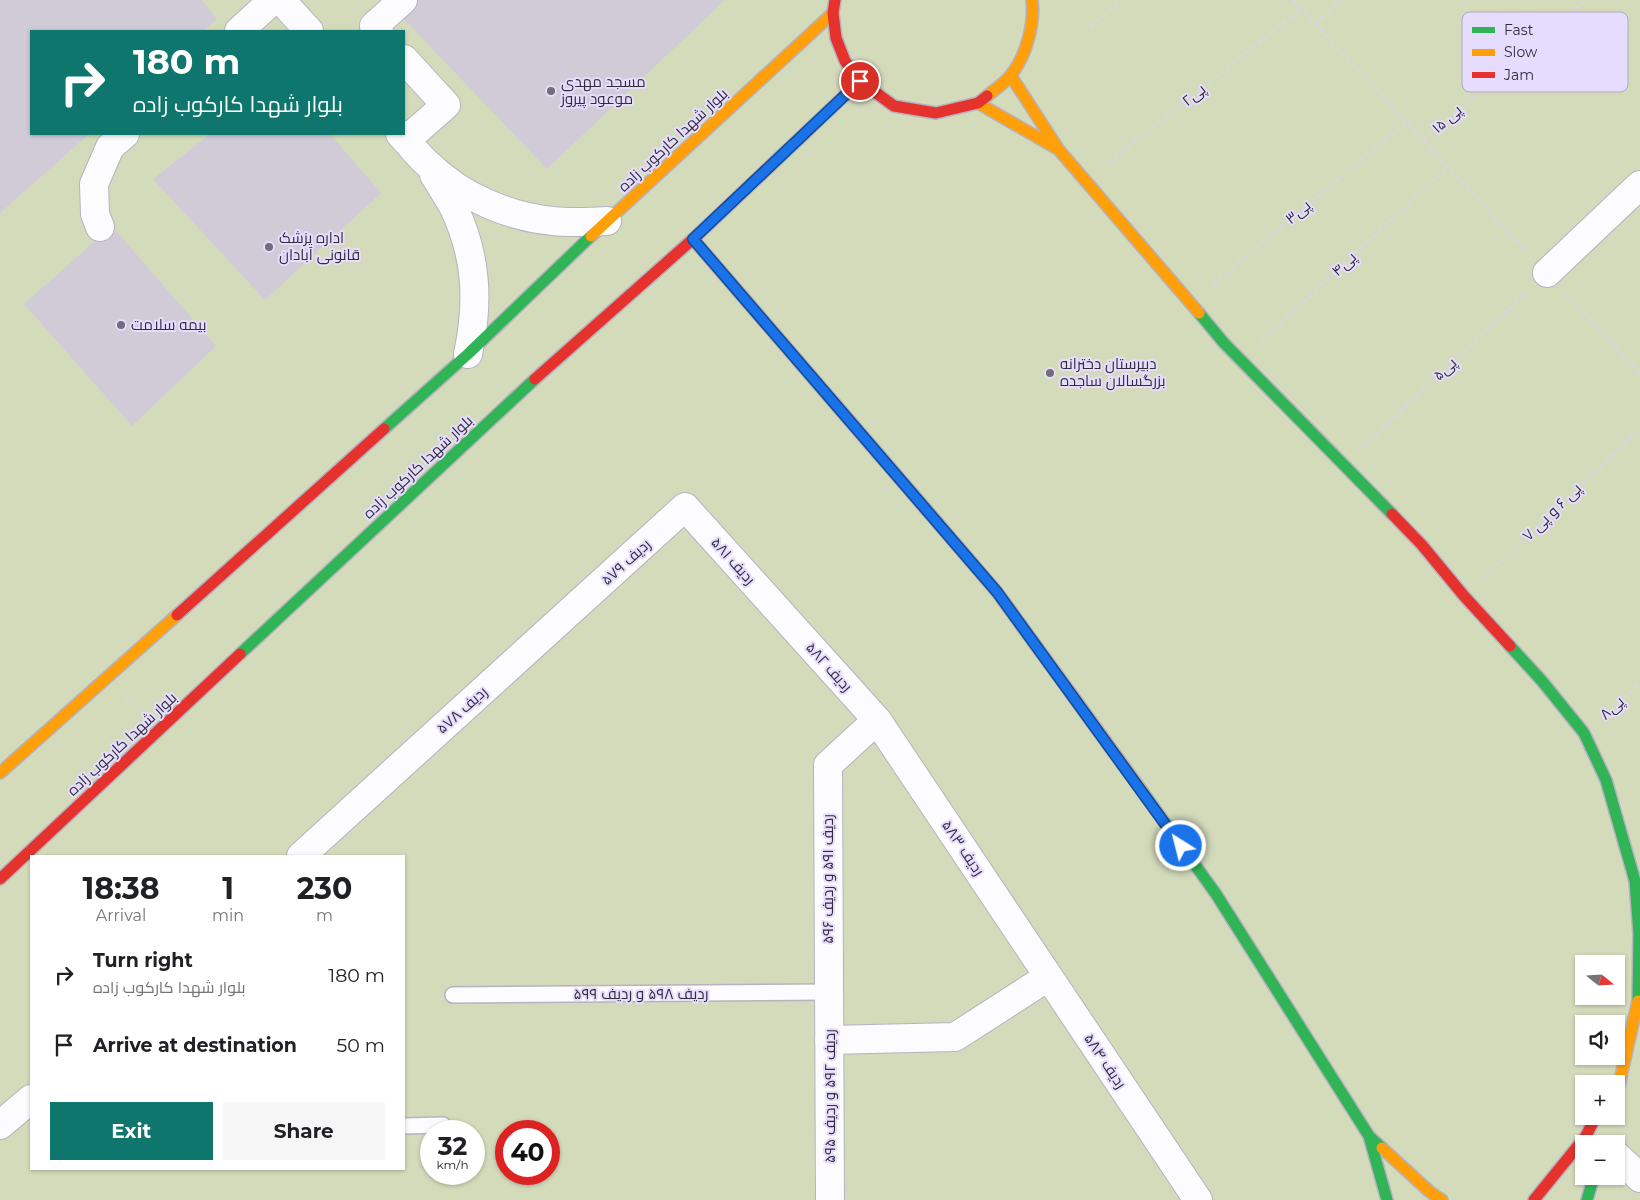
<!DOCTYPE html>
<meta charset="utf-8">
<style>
:root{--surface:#fff;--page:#f6f6f6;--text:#202124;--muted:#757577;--accent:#0f766e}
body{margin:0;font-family:Montserrat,Cairo,sans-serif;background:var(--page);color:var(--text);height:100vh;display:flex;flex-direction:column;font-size:19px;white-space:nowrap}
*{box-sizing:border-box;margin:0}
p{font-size:16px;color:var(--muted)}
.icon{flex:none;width:28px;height:28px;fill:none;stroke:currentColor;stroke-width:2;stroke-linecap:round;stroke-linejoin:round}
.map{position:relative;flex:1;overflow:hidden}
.drawer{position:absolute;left:30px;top:855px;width:375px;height:315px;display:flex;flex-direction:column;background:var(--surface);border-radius:0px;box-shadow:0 1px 4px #0004}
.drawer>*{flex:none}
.top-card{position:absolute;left:30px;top:30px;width:375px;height:105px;border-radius:0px;box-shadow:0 1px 4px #0004;background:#0f766e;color:#fff;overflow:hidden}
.needle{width:32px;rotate:108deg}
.controls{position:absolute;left:1575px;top:955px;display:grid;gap:10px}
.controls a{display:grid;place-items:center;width:50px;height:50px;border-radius:0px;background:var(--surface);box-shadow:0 1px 4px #0004;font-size:25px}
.speed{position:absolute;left:420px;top:1120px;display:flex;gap:10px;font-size:25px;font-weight:700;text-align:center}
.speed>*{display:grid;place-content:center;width:65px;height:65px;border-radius:50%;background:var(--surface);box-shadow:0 1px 4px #0004;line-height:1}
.speed small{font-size:12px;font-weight:400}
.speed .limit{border:8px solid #d22;background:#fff;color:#111}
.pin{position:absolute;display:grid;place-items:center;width:42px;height:42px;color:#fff;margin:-21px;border:2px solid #fff;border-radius:50%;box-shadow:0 1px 5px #0007}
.me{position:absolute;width:55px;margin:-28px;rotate:324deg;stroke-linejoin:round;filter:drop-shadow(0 0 4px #0008)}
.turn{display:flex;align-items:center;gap:18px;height:105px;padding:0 20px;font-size:22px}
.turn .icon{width:65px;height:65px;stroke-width:2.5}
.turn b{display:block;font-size:35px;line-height:42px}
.eta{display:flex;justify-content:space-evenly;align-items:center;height:85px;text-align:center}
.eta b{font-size:30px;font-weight:700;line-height:35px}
.action{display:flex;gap:10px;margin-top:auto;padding:10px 20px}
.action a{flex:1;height:58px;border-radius:0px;background:var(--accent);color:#fff;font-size:20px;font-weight:700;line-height:58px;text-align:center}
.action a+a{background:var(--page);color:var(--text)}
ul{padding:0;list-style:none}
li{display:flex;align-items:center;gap:15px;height:70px;padding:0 20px}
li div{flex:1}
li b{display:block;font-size:19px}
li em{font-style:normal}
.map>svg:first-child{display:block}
.green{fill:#d4dbbb;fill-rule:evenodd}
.building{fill:#d1cbd8}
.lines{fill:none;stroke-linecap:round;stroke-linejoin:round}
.lane-casing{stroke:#b6b2c1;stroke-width:18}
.street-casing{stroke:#b6b2c1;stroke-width:30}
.fast-casing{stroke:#b6b2c1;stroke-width:14}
.slow-casing{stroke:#b6b2c1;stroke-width:14}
.jam-casing{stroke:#b6b2c1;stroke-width:14}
.path{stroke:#d8d6dc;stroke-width:3;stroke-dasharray:4 4;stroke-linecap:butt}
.lane{stroke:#fcfbfe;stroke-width:15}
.street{stroke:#fcfbfe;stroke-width:28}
.fast{stroke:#30b455;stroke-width:11}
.slow{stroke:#ff9f0a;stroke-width:11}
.jam{stroke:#e5322d;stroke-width:11}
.route-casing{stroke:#114b97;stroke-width:12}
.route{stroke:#1a73e8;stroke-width:9}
.poi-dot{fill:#716d7c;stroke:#e5dcfe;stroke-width:2}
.labels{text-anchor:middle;stroke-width:4;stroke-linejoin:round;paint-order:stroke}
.poi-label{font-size:15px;fill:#312d3a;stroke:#e5dcfe;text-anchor:start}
.street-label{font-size:15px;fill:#312d3a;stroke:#e5dcfe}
.key{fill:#e5dcfe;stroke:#afa8c3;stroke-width:1}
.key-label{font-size:14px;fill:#312d3a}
</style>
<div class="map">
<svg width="1640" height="1200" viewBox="0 0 1640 1200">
<rect width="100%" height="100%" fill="#e8e4f6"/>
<!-- green -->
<path class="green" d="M 0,0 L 1640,0 L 1640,1200 L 0,1200 ZM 31,31 L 404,31 L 404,134 L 31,134 ZM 31,856 L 404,856 L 404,1169 L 31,1169 ZM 1584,964 L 1616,964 L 1616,996 L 1584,996 ZM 1584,1024 L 1616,1024 L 1616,1056 L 1584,1056 ZM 1584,1084 L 1616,1084 L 1616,1116 L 1584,1116 ZM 431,1131 L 474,1131 L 474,1174 L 431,1174 ZM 506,1131 L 549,1131 L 549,1174 L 506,1174 ZM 1584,1144 L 1616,1144 L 1616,1176 L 1584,1176 Z"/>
<!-- building -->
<path class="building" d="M 0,0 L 202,0 L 217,19 L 203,31 L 31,31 L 31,134 L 89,134 L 0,213 Z
M 412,0 L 725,0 L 547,169 L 398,13 Z
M 210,134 L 330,134 L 381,193 L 265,300 L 153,179 Z
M 112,226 L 216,346 L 132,426 L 24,304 Z"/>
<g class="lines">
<defs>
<path id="lane" d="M 453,995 L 829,992
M 404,1126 L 443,1125"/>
<path id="street" d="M 281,0 L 309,31
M 239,31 L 273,0
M 379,31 L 374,26 L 403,0
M 404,59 L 446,105 L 406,140
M 400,134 C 410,144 418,156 429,165 C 461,196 508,217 553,221 C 571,223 589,222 607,221
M 434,175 C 441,186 448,197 454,208 C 477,257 479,302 468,354
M 100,227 L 95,214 L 94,184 L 110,147 L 125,134
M 1547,273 L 1640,185
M 301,856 L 685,507 L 877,720 L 1198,1200
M 829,1040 L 955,1037 L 1048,977
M 0,1125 L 31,1099
M 1616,1155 L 1640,1178
M 830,1200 L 828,765 L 877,720"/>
<path id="fast" d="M 746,189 L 860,81
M 693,239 L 925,508
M 1199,313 L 1224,343 L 1392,514
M 384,429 L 468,354 L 591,236
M 1510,646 L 1542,681 L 1584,733 L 1606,780 L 1635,881 L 1639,934 L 1638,1001
M 240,654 L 535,379
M 1142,791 L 1216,894 L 1369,1136 L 1382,1148
M 1369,1136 L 1387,1200
M 1587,1200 L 1594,1176"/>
<path id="slow" d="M 1011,76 L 1059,150 L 1199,313
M 987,96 C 994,90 1005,83 1011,75 C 1026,56 1035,24 1032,0
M 978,103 L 1056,148
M 591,236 L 833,13
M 925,508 L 997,592 L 1142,791
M 0,773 L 177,615
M 1616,1098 L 1638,1001
M 1382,1148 L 1430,1192 L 1442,1200"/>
<path id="jam" d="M 835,0 L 833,13 L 836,38 L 845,61 L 860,81 L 894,106 L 936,113 L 978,103 L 987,96
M 535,379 L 693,239 L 746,189
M 1392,514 L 1422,545 L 1464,596 L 1510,646
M 177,615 L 384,429
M 0,879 L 240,654
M 1534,1200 L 1586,1136 L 1596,1116"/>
</defs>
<!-- lane casing -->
<use href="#lane" class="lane-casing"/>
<!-- street casing -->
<use href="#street" class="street-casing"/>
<!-- fast casing -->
<use href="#fast" class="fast-casing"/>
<!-- slow casing -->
<use href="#slow" class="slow-casing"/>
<!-- jam casing -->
<use href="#jam" class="jam-casing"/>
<!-- path -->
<path class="path" d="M 1293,0 L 1528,253
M 1315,24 L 1341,0
M 1090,27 L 1120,0
M 1423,140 L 1586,0
M 1108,163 L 1301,9
M 1213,284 L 1406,122
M 1566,294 L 1640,374
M 1262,341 L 1447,167
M 1364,446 L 1527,292
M 1484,577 L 1640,429
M 126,697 L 141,709
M 1605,714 L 1640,683"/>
<!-- lane -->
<use href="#lane" class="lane"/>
<!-- street -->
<use href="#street" class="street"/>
<!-- fast -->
<use href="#fast" class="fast"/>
<!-- slow -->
<use href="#slow" class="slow"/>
<!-- jam -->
<use href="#jam" class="jam"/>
</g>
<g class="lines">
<defs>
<path id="route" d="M 860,81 L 693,239 L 997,592 L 1181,846"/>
</defs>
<!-- route casing -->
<use href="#route" class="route-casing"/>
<!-- route -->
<use href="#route" class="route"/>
</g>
<!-- markers -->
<g class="poi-dot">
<circle cx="551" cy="91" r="5"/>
<circle cx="269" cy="247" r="5"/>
<circle cx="121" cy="325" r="5"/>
<circle cx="1050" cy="373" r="5"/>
</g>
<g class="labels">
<!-- poi labels -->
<g class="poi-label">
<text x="561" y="87">مسجد مهدی<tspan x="561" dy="17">موعود پیروز</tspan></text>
<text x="279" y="243">اداره پزشک<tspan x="279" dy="17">قانونی آبادان</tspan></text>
<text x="131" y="330">بیمه سلامت</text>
<text x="1060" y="369">دبیرستان دخترانه<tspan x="1060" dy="17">بزرگسالان ساجده</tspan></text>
</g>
<!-- street labels -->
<g class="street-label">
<text transform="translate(1194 95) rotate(-39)" y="5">پی۲</text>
<text transform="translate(1447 119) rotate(-41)" y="5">پی ۱۵</text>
<text transform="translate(673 140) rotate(-43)" y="5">بلوار شهدا کارکوب زاده</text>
<text transform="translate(1298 212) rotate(-40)" y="5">پی۳</text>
<text transform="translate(1344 264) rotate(-43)" y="5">پی۴</text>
<text transform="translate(1445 369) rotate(-43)" y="5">پی۵</text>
<text transform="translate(418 467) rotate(-43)" y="5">بلوار شهدا کارکوب زاده</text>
<text transform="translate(1552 512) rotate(-44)" y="5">پی ۶ و پی ۷</text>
<text transform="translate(733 561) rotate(48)" y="5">ردیف ۵۸۱</text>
<text transform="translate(626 562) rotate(-42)" y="5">ردیف ۵۷۹</text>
<text transform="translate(829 667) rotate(48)" y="5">ردیف ۵۸۲</text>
<text transform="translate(1612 708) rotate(-42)" y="5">پی۸</text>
<text transform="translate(462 710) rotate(-42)" y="5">ردیف ۵۷۸</text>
<text transform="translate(122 744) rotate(-43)" y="5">بلوار شهدا کارکوب زاده</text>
<text transform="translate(963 848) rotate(56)" y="5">ردیف ۵۸۳</text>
<text transform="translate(828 879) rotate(-90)" y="5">ردیف ۵۹۱ و ردیف ۵۹۶</text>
<text x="641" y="999">ردیف ۵۹۸ و ردیف ۵۹۹</text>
<text transform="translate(1105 1061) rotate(56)" y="5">ردیف ۵۸۴</text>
<text transform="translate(830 1096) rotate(-90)" y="5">ردیف ۵۹۲ و ردیف ۵۹۵</text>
</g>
</g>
<!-- legend -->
<rect x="1462" y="12" width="166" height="80" rx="8" class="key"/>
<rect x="1472" y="27" width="23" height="6" fill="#30b455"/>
<rect x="1472" y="49" width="23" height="7" fill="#ff9f0a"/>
<rect x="1472" y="72" width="23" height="6" fill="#e5322d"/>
<g class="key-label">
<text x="1504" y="35">Fast</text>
<text x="1504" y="57">Slow</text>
<text x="1504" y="80">Jam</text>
</g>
</svg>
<div class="controls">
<a><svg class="needle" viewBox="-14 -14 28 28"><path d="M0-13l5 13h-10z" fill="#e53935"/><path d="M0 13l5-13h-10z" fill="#757577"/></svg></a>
<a><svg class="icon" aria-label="sound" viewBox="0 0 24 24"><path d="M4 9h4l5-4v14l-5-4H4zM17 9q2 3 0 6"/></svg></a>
<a>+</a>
<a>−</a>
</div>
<div class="speed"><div>32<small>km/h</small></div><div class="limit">40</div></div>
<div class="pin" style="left:860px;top:81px;background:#d93025"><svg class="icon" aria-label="arrive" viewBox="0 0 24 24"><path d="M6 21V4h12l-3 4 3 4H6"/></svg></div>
<svg class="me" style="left:1181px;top:846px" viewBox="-20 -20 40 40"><circle r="17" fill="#1a73e8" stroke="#fff" stroke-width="3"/><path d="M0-11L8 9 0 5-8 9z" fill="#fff"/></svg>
<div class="top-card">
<div class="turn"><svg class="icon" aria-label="right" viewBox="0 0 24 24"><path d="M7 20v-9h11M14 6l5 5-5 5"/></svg><div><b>180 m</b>بلوار شهدا کارکوب زاده</div></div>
</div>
<section class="drawer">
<div class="eta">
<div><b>18:38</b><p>Arrival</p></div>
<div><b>1</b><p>min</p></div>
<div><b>230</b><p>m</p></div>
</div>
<ul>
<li><svg class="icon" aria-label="right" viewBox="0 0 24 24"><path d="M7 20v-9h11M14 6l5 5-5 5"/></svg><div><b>Turn right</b><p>بلوار شهدا کارکوب زاده</p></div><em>180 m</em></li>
<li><svg class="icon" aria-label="arrive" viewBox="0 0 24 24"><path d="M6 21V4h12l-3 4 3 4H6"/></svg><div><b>Arrive at destination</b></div><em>50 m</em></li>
</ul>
<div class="action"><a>Exit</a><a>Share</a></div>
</section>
</div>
